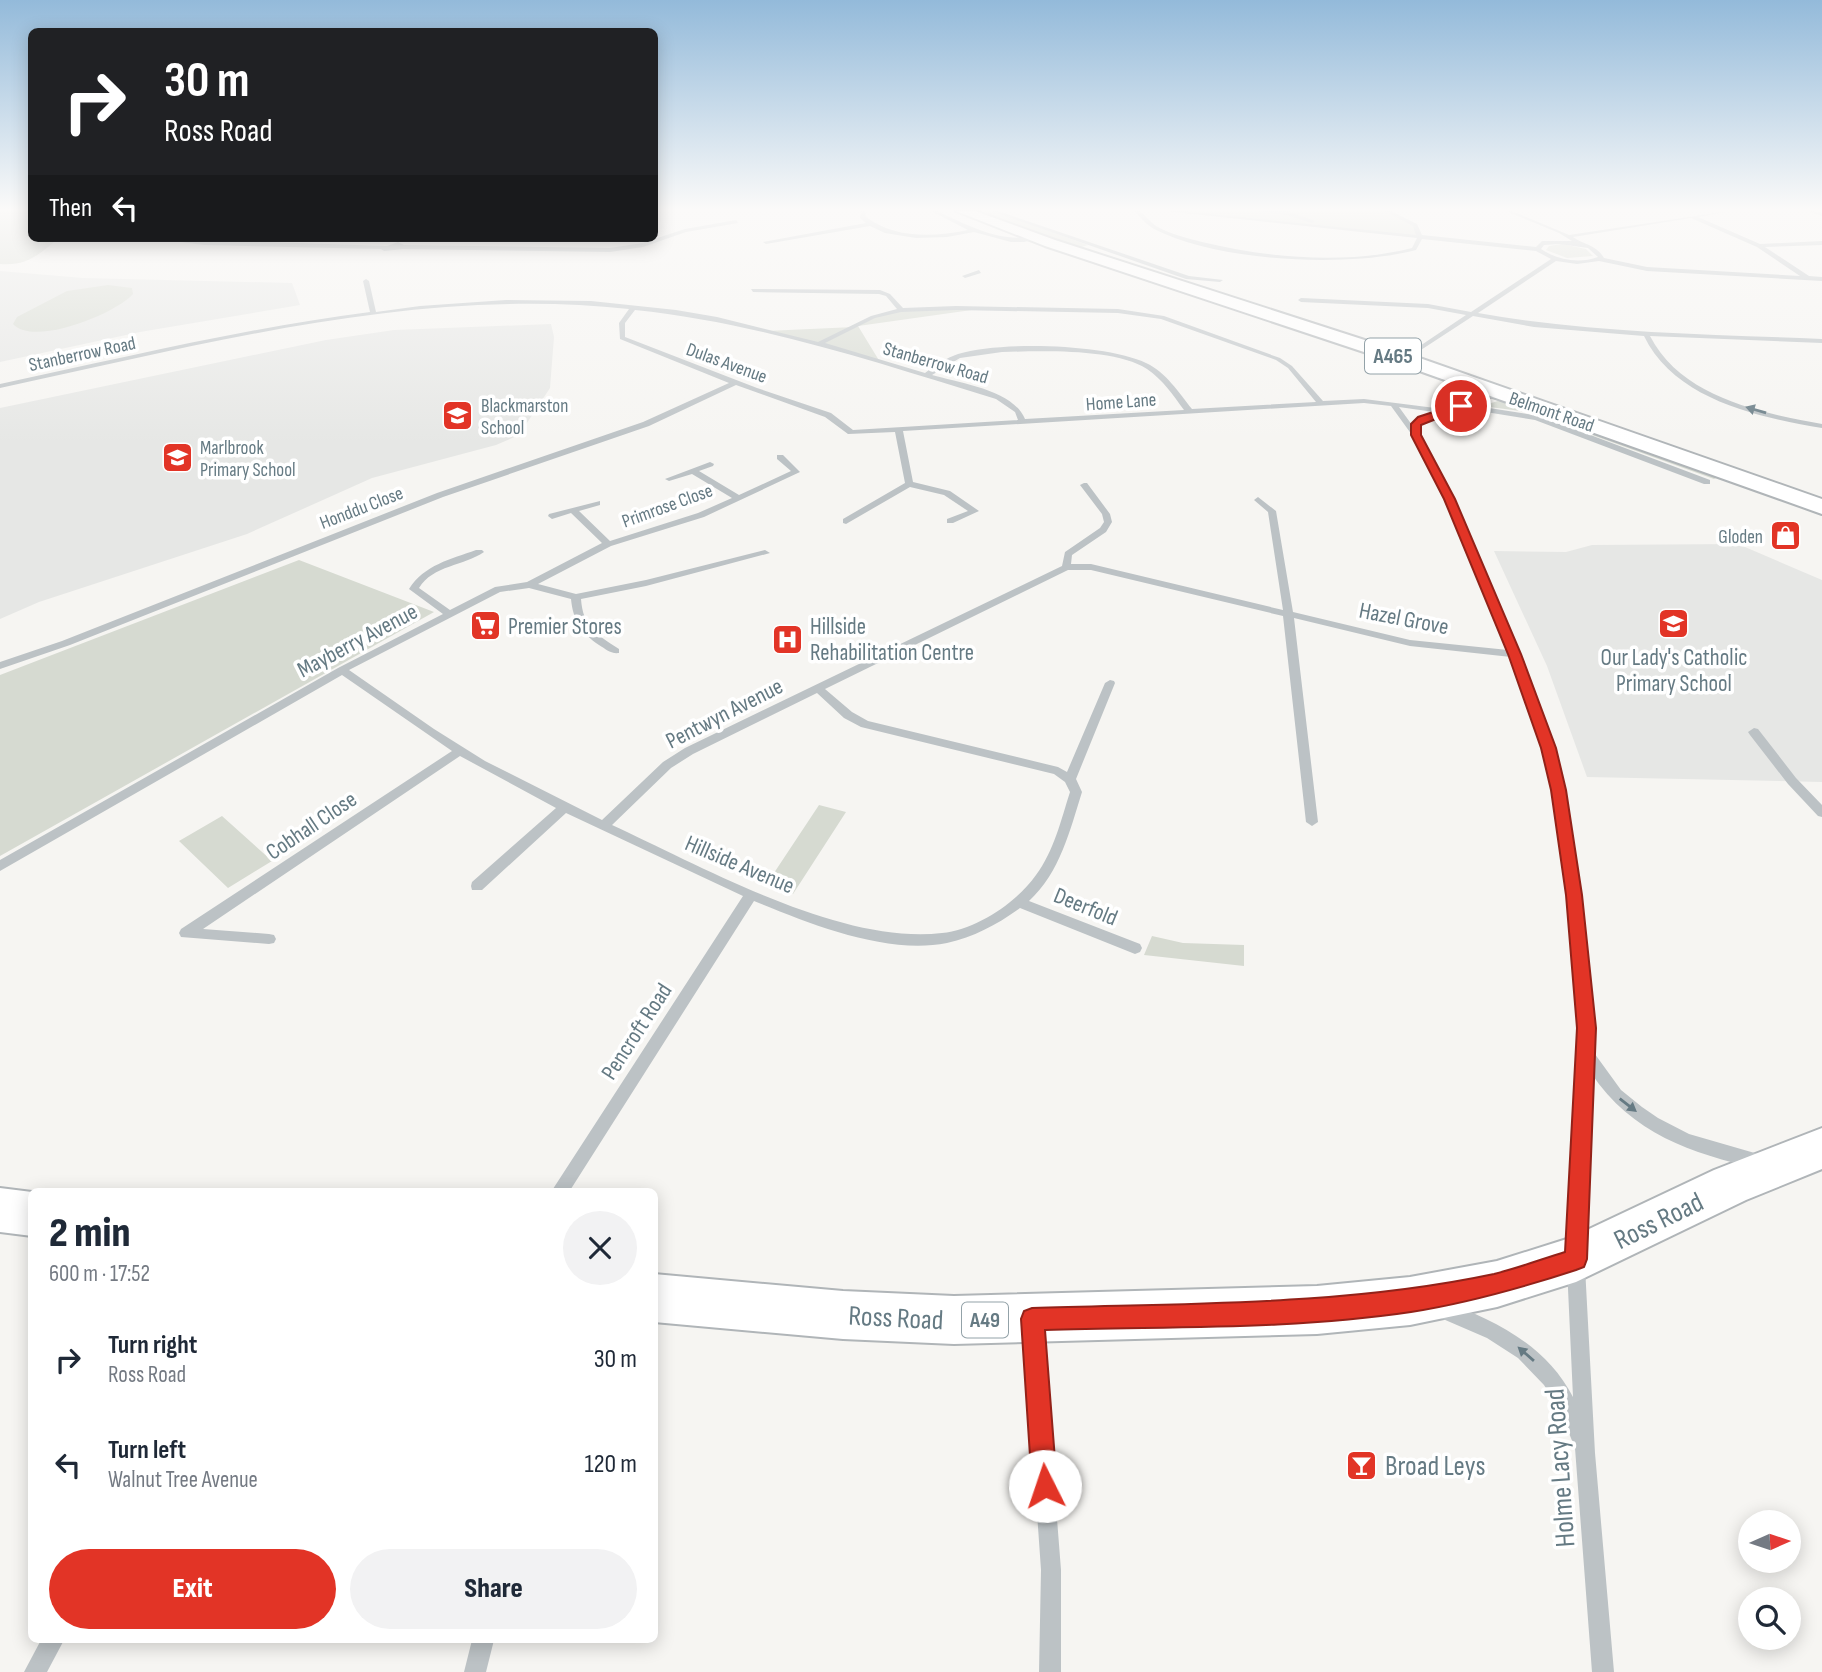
<!DOCTYPE html>
<meta charset="utf-8">
<style>
:root{--surface:#fff;--page:#f2f2f3;--text:#1f2937;--muted:#747a83;--accent:#e23426}
body{margin:0;font-family:"Sofia Sans Condensed",sans-serif;background:var(--page);color:var(--text);height:100vh;display:flex;flex-direction:column;font-size:26px;white-space:nowrap}
*{box-sizing:border-box;margin:0}
p{font-size:23px;color:var(--muted)}
.icon{flex:none;width:38px;height:38px;fill:none;stroke:currentColor;stroke-width:2;stroke-linecap:round;stroke-linejoin:round}
.map{position:relative;flex:1;overflow:hidden}
.drawer{position:absolute;left:28px;top:1188px;width:630px;height:455px;display:flex;flex-direction:column;background:var(--surface);border-radius:10px;box-shadow:0 4px 18px #0003}
.drawer>*{flex:none}
.guide{position:absolute;left:28px;top:28px;width:630px;height:214px;border-radius:10px;box-shadow:0 4px 18px #0003;background:#202124;color:#fff;overflow:hidden}
.needle{width:46px;rotate:87deg}
.controls{position:absolute;left:1738px;top:1510px;display:grid;gap:14px}
.controls a{display:grid;place-items:center;width:63px;height:63px;border-radius:50%;background:var(--surface);box-shadow:0 4px 18px #0003;font-size:35px}
.pin{position:absolute;display:grid;place-items:center;width:60px;height:60px;color:#fff;margin:-30px;border:4px solid #fff;border-radius:50%;box-shadow:0 2px 7px #0007}
.me{position:absolute;width:77px;margin:-38px;rotate:356deg;stroke-linejoin:round;filter:drop-shadow(0 0 5px #0008)}
.turn{display:flex;align-items:center;gap:24px;height:147px;padding:0 21px;font-size:32px}
.turn .icon{width:91px;height:91px;stroke-width:2.5}
.turn b{display:block;font-size:49px;line-height:60px}
.then{display:flex;align-items:center;height:66px;padding:0 21px;background:#0003;gap:14px;font-size:26px}
.round{display:grid;place-items:center;flex:none;width:74px;height:74px;border-radius:37px;background:var(--page)}
.headline{display:flex;align-items:center;justify-content:space-between;height:119px;padding:0 21px}
h1{font-size:42px;font-weight:800;line-height:52px}
.button{display:flex;gap:14px;margin-top:auto;padding:14px 21px}
.button a{flex:1;height:80px;border-radius:42px;background:var(--accent);color:#fff;font-size:28px;font-weight:800;line-height:80px;text-align:center}
.button a+a{background:var(--page);color:var(--text)}
ul{padding:0;list-style:none}
li{display:flex;align-items:center;gap:21px;height:105px;padding:0 21px}
li div{flex:1}
li b{display:block;font-size:26px}
li em{font-style:normal}
.map>svg:first-child{display:block}
.built{fill:#e6e7e5}
.green{fill:#d6dad1}
.lines{fill:none;stroke-linecap:round;stroke-linejoin:round}
.highway-casing{stroke:#b0b5b8;stroke-width:4}
.minor{fill:#bcc2c5;fill-rule:evenodd}
.highway{fill:#fff;fill-rule:evenodd}
.oneway{fill:#657a83}
.route{fill:#e23426;stroke:#932219;stroke-width:2}
.labels{text-anchor:middle;stroke-width:7;stroke-linejoin:round;paint-order:stroke}
.far-street-label{font-size:19px;fill:#657a83;stroke:#fff}
.far-poi-label{font-size:19px;fill:#657a83;stroke:#fff;text-anchor:start}
.shield{fill:#fff;stroke:#93a2a8;stroke-width:2}
.shield-label{font-size:21px;font-weight:bold;fill:#657a83}
.street-label{font-size:23px;fill:#657a83;stroke:#fff}
.poi-label{font-size:23px;fill:#657a83;stroke:#fff;text-anchor:start}
.near-street-label{font-size:28px;fill:#657a83;stroke:#fff}
.near-poi-label{font-size:28px;fill:#657a83;stroke:#fff;text-anchor:start}
</style>
<div class="map">
<svg width="1822" height="1672" viewBox="0 0 1822 1672">
<rect width="100%" height="100%" fill="#f6f5f2"/>
<!-- built -->
<path class="built" d="M 0,271 L 83,278 L 292,283 L 300,305 L 140,332 L 0,362 Z
M 551,324 L 554,337 L 550,388 L 519,435 L 496,445 L 372,478 L 247,534 L 39,602 L 0,619 L 0,408 L 326,340 L 394,330 Z
M 1738,544 L 1822,580 L 1822,782 L 1587,777 L 1547,666 L 1494,551 L 1566,552 L 1592,545 Z"/>
<!-- green -->
<path class="green" d="M 0,211 L 31,211 L 32,238 L 59,238 C 38,255 28,266 0,264 Z
M 963,211 L 994,211 L 1088,245 L 1072,250 Z
M 1166,211 L 1388,211 L 1415,225 L 1420,237 Z
M 1562,244 L 1586,249 L 1593,256 L 1567,258 L 1546,250 L 1549,246 Z
M 108,285 L 132,288 L 133,294 C 115,314 34,347 13,324 L 17,317 L 67,291 Z
M 986,308 L 858,326 L 880,362 L 766,331 L 854,327 L 873,317 L 901,310 Z
M 1504,399 L 1718,477 L 1714,479 L 1528,412 L 1482,406 Z
M 299,560 L 434,612 L 0,856 L 0,675 Z
M 819,805 L 846,812 L 793,894 L 766,885 Z
M 222,816 L 272,861 L 228,888 L 179,841 Z
M 1152,936 L 1183,943 L 1244,945 L 1244,966 L 1144,955 Z"/>
<g class="lines">
<defs>
<path id="highway" d="M 956,211 L 975,211 L 1055,240 L 1411,355 L 1822,499 L 1822,514 L 1397,363 L 1045,246 Z
M 1822,1128 L 1822,1169 L 1746,1200 L 1576,1282 L 1497,1307 L 1410,1325 L 1317,1334 L 954,1344 L 843,1339 L 654,1322 L 654,1274 L 843,1291 L 954,1296 L 1317,1286 L 1410,1277 L 1497,1261 L 1570,1238 L 1714,1170 Z
M 0,1188 L 32,1192 L 32,1236 L 0,1232 Z"/>
</defs>
<!-- highway casing -->
<use href="#highway" class="highway-casing"/>
<!-- minor -->
<path class="minor" d="M 861,211 L 865,211 L 866,217 C 895,239 934,237 968,230 L 931,211 L 937,211 C 971,227 1000,243 1038,236 L 1041,238 L 1024,242 L 1011,242 L 974,232 L 947,237 L 916,238 L 885,233 L 870,226 L 766,244 L 763,242 L 866,223 L 860,218 Z
M 991,211 L 998,211 L 1189,276 L 1223,280 L 1220,282 L 1186,279 Z
M 1134,211 L 1140,211 C 1145,215 1150,222 1156,226 C 1169,234 1187,238 1202,242 C 1268,258 1345,265 1412,248 L 1417,238 L 1165,211 L 1180,211 L 1416,235 L 1413,226 L 1385,211 L 1391,211 L 1417,224 L 1422,235 L 1536,247 L 1542,241 L 1572,241 L 1559,233 L 1506,211 L 1512,211 L 1569,235 L 1729,211 L 1698,217 L 1760,244 L 1822,241 L 1822,245 L 1765,247 L 1809,276 L 1822,277 L 1822,281 L 1647,271 L 1599,261 L 1577,264 L 1556,261 L 1478,313 C 1591,333 1707,334 1822,339 L 1822,343 L 1650,336 C 1681,397 1761,413 1822,424 L 1822,428 C 1758,417 1675,400 1644,336 L 1534,327 L 1473,316 L 1404,361 L 1401,359 L 1402,358 L 1466,315 L 1428,308 L 1301,302 L 1298,300 L 1301,298 L 1428,304 L 1471,312 L 1551,259 L 1536,251 L 1422,239 L 1416,250 C 1347,268 1219,262 1154,229 C 1147,225 1140,217 1134,211 ZM 1691,218 L 1757,247 L 1800,276 L 1647,267 L 1604,258 C 1597,245 1582,244 1573,237 ZM 1559,244 L 1588,248 L 1598,257 C 1579,264 1557,260 1541,249 L 1544,245 Z
M 1259,211 L 1287,211 L 1315,221 L 1312,223 L 1286,215 Z
M 1809,211 L 1822,212 L 1822,216 L 1810,212 Z
M 736,220 L 738,223 L 686,232 L 643,247 L 610,252 L 403,249 L 384,251 L 381,249 L 204,245 L 149,238 L 387,246 L 398,242 L 404,245 L 610,248 L 642,243 L 685,229 Z
M 979,270 L 981,273 L 965,278 L 962,276 Z
M 366,279 L 369,281 L 376,312 L 420,306 L 506,300 L 591,301 L 676,310 L 717,317 L 818,342 L 871,316 L 897,309 L 886,296 L 879,294 L 753,292 L 751,289 L 880,290 L 890,294 L 903,308 L 956,306 L 1118,309 L 1164,316 L 1280,358 L 1292,366 L 1323,401 L 1364,399 L 1443,409 L 1501,391 L 1504,391 L 1504,395 L 1470,405 L 1540,416 L 1710,480 L 1710,484 L 1704,484 L 1535,420 L 1461,408 L 1434,417 L 1420,425 L 1420,435 L 1453,499 L 1520,654 L 1555,748 L 1564,790 L 1580,895 L 1593,1028 L 1592,1050 L 1621,1090 L 1642,1107 L 1658,1118 L 1689,1134 L 1765,1156 L 1767,1161 L 1765,1166 L 1759,1169 C 1691,1153 1632,1134 1591,1073 L 1584,1249 L 1582,1255 L 1576,1257 L 1570,1255 L 1568,1249 L 1579,1028 L 1568,895 L 1552,790 L 1543,748 L 1511,657 L 1410,646 L 1294,618 L 1318,822 L 1312,826 L 1306,822 L 1283,616 L 1091,570 L 1068,570 L 825,689 L 852,712 L 868,721 L 1058,767 L 1067,772 L 1105,683 L 1110,680 L 1114,681 L 1115,683 L 1076,779 L 1082,792 C 1070,830 1060,873 1029,901 L 1140,944 L 1142,948 L 1140,952 L 1135,954 L 1020,908 C 998,924 974,937 947,943 C 886,955 810,924 754,901 L 569,1192 L 551,1192 L 743,896 L 566,813 L 482,890 L 472,890 L 471,886 L 472,882 L 556,808 L 460,756 L 203,929 L 269,934 L 274,935 L 276,939 L 274,943 L 269,944 L 181,937 L 179,933 L 181,929 L 452,751 L 342,675 L 0,871 L 0,860 L 338,668 L 443,614 L 409,589 C 424,565 451,559 476,550 L 482,550 L 484,552 C 464,566 433,565 419,588 L 450,610 L 495,587 L 527,582 L 602,543 L 571,513 L 552,519 L 548,516 L 549,514 L 600,501 L 600,505 L 579,511 L 610,541 L 698,513 L 732,498 L 692,474 L 669,481 L 665,479 L 710,462 L 714,464 L 713,466 L 699,471 L 739,495 L 791,471 L 777,459 L 777,455 L 783,455 L 800,472 L 704,517 L 611,546 L 538,584 L 576,594 L 646,580 L 765,550 L 770,553 L 646,586 L 581,599 C 583,627 596,634 619,649 L 619,653 C 610,654 606,649 599,645 C 581,633 573,620 571,599 L 529,588 L 500,592 L 349,670 L 434,729 L 485,761 L 602,820 L 663,762 L 685,748 L 1062,566 L 1065,552 L 1100,528 L 1104,522 L 1102,514 L 1080,485 L 1084,483 L 1087,483 L 1110,514 L 1112,522 L 1106,532 L 1072,555 L 1071,564 L 1091,564 L 1283,610 L 1268,512 L 1254,500 L 1258,497 L 1276,511 L 1293,612 L 1410,640 L 1508,650 L 1445,499 L 1412,435 L 1391,406 L 1364,403 L 903,431 L 913,482 L 950,491 L 979,511 L 953,523 L 947,523 L 947,519 L 968,511 L 944,495 L 910,487 L 846,524 L 843,523 L 843,519 L 905,483 L 895,432 L 848,434 L 825,417 L 736,385 L 649,426 L 443,497 L 70,645 L 0,669 L 0,662 L 62,641 L 437,493 L 643,422 L 729,383 L 620,339 L 619,323 L 629,309 C 417,286 206,344 0,388 L 0,384 C 123,358 245,328 370,312 L 363,281 ZM 635,310 C 760,323 878,363 996,399 L 1015,412 L 1018,420 L 853,430 L 831,413 L 757,388 L 625,337 L 625,323 ZM 956,310 L 1118,313 L 1161,319 L 1276,360 L 1288,368 L 1316,402 L 1192,409 C 1179,393 1166,372 1146,363 C 1105,344 1002,341 958,354 C 946,358 936,365 925,373 L 825,343 L 875,318 L 901,312 ZM 1002,352 C 1041,351 1115,348 1147,369 C 1163,380 1173,395 1184,410 L 1025,419 C 1013,390 960,383 932,375 L 960,358 ZM 1399,407 L 1434,412 L 1412,425 ZM 817,693 L 844,718 L 861,727 L 1054,774 L 1065,782 L 1070,792 C 1061,820 1054,851 1036,875 C 1016,903 977,929 942,933 C 841,945 703,867 612,825 L 671,768 L 693,754 Z
M 1754,728 L 1758,729 L 1796,778 L 1822,805 L 1822,817 L 1818,816 L 1788,784 L 1750,735 L 1748,732 Z
M 1576,1258 L 1582,1261 L 1585,1267 L 1595,1453 L 1614,1672 L 1592,1672 L 1575,1448 L 1560,1411 L 1544,1385 L 1518,1358 L 1487,1338 L 1436,1316 L 1433,1310 L 1436,1304 L 1442,1301 C 1495,1320 1546,1345 1573,1397 L 1567,1267 L 1570,1261 Z
M 1033,1318 L 1039,1321 L 1042,1327 L 1061,1570 L 1061,1672 L 1039,1672 L 1041,1570 L 1024,1327 L 1027,1321 Z
M 41,1640 L 64,1640 L 47,1672 L 24,1672 Z
M 472,1640 L 494,1640 L 486,1672 L 464,1672 Z"/>
<!-- highway -->
<use href="#highway" class="highway"/>
</g>
<!-- one-way arrows -->
<defs><path id="oneway-solid" d="M-6-.8H1V-3.2L6.5 0L1 3.2V.8H-6Z" transform="scale(1.75)"/></defs>
<g class="oneway">
<use href="#oneway-solid" transform="translate(1756 410) rotate(-164)"/>
<use href="#oneway-solid" transform="translate(1628 1105) rotate(38)"/>
<use href="#oneway-solid" transform="translate(1526 1354) rotate(-139)"/>
</g>
<!-- sky -->
<linearGradient id="sky" x2="0" y2="1"><stop stop-color="#93bada"/><stop offset="0.47" stop-color="#fbfaf9"/><stop offset="1" stop-color="#fbfaf9" stop-opacity="0"/></linearGradient>
<rect width="1822" height="445" fill="url(#sky)"/>
<!-- route -->
<path class="route" d="M 1461,403 L 1464,408 L 1421,425 L 1421,435 L 1455,499 L 1521,654 L 1556,748 L 1566,790 L 1582,895 L 1596,1028 L 1587,1259 L 1584,1267 L 1576,1270 C 1521,1288 1468,1303 1411,1312 C 1291,1330 1166,1326 1045,1330 L 1057,1486 L 1054,1495 L 1045,1499 L 1036,1495 L 1032,1486 L 1021,1319 L 1024,1311 L 1032,1308 C 1186,1303 1343,1306 1494,1274 C 1518,1268 1542,1259 1565,1252 L 1577,1028 L 1566,895 L 1551,790 L 1541,748 L 1508,654 L 1444,499 L 1411,435 L 1411,424 L 1418,417 Z"/>
<!-- icons -->
<defs>
<symbol id="school-square" viewBox="-11 -11 22 22"><rect x="-9" y="-9" width="18" height="18" rx="4" fill="#e23426" stroke="#fff"/><path d="M0-5L7-2L0 1L-7-2ZM-4 1L0 2.5L4 1V4Q0 6-4 4Z" fill="#fff"/></symbol>
<symbol id="shop-square" viewBox="-11 -11 22 22"><rect x="-9" y="-9" width="18" height="18" rx="4" fill="#e23426" stroke="#fff"/><path d="M-5-2.5h2.3a2.7 3.5 0 0 1 5.4 0H5L5.5 6h-11ZM-1.5-2.5h3a1.5 2.3 0 0 0-3 0Z" fill="#fff"/></symbol>
<symbol id="supermarket-square" viewBox="-11 -11 22 22"><rect x="-9" y="-9" width="18" height="18" rx="4" fill="#e23426" stroke="#fff"/><path d="M-6-5.5h2.5l.6 2H6L4.5 2H-2.5L-4.4-4H-6ZM-1.5 3.2a1.3 1.3 0 1 0 .1 0ZM3 3.2a1.3 1.3 0 1 0 .1 0Z" fill="#fff"/></symbol>
<symbol id="hospital-square" viewBox="-11 -11 22 22"><rect x="-9" y="-9" width="18" height="18" rx="4" fill="#e23426" stroke="#fff"/><path d="M-5-5h3v3.5h4V-5h3V5h-3V1.5h-4V5h-3Z" fill="#fff"/></symbol>
<symbol id="bar-square" viewBox="-11 -11 22 22"><rect x="-9" y="-9" width="18" height="18" rx="4" fill="#e23426" stroke="#fff"/><path d="M-6-5H6L.8 .8V4.5H3.5V6h-7V4.5H-.8V.8Z" fill="#fff"/></symbol>
</defs>
<g fill-rule="evenodd">
<use href="#school-square" x="440" y="398" width="35" height="35"/>
<use href="#school-square" x="160" y="440" width="35" height="35"/>
<use href="#shop-square" x="1768" y="518" width="35" height="35"/>
<use href="#school-square" x="1656" y="606" width="35" height="35"/>
<use href="#supermarket-square" x="468" y="608" width="35" height="35"/>
<use href="#hospital-square" x="770" y="622" width="35" height="35"/>
<use href="#bar-square" x="1344" y="1448" width="35" height="35"/>
</g>
<g class="labels">
<!-- far-street labels -->
<g class="far-street-label">
<text transform="translate(82 353) rotate(-12)" y="7">Stanberrow Road</text>
<text transform="translate(727 362) rotate(20)" y="7">Dulas Avenue</text>
<text transform="translate(936 362) rotate(16)" y="7">Stanberrow Road</text>
<text transform="translate(1121 401) rotate(-4)" y="7">Home Lane</text>
<text transform="translate(1552 411) rotate(19)" y="7">Belmont Road</text>
<text transform="translate(667 505) rotate(-20)" y="7">Primrose Close</text>
<text transform="translate(361 507) rotate(-21)" y="7">Honddu Close</text>
</g>
<!-- far-poi labels -->
<g class="far-poi-label">
<text x="481" y="412">Blackmarston<tspan x="481" dy="22">School</tspan></text>
<text x="200" y="454">Marlbrook<tspan x="200" dy="22">Primary School</tspan></text>
<text x="1763" y="543" text-anchor="end">Gloden</text>
</g>
<!-- shield labels -->
<g class="shield">
<rect x="1365" y="338.5" width="56" height="35" rx="5"/>
<rect x="962" y="1302.5" width="46" height="35" rx="5"/>
</g>
<g class="shield-label">
<text x="1393" y="363">A465</text>
<text x="985" y="1327">A49</text>
</g>
<!-- street labels -->
<g class="street-label">
<text transform="translate(1404 618) rotate(11)" y="8">Hazel Grove</text>
<text transform="translate(357 640) rotate(-28)" y="8">Mayberry Avenue</text>
<text transform="translate(724 713) rotate(-27)" y="8">Pentwyn Avenue</text>
<text transform="translate(311 825) rotate(-34)" y="8">Cobhall Close</text>
<text transform="translate(740 864) rotate(23)" y="8">Hillside Avenue</text>
<text transform="translate(1086 906) rotate(22)" y="8">Deerfold</text>
<text transform="translate(636 1031) rotate(-57)" y="8">Pencroft Road</text>
</g>
<!-- poi labels -->
<g class="poi-label">
<text x="508" y="634">Premier Stores</text>
<text x="810" y="634">Hillside<tspan x="810" dy="26">Rehabilitation Centre</tspan></text>
<text x="1674" y="665" text-anchor="middle">Our Lady's Catholic<tspan x="1674" dy="26">Primary School</tspan></text>
</g>
<!-- near-street labels -->
<g class="near-street-label">
<text transform="translate(1658 1220) rotate(-26)" y="10">Ross Road</text>
<text transform="translate(896 1317) rotate(3)" y="10">Ross Road</text>
<text transform="translate(1559 1468) rotate(-94)" y="10">Holme Lacy Road</text>
</g>
<!-- near-poi labels -->
<g class="near-poi-label">
<text x="1385" y="1475">Broad Leys</text>
</g>
</g>
</svg>
<div class="controls">
<a><svg class="needle" viewBox="-14 -14 28 28"><path d="M0-13l5 13h-10z" fill="#e53935"/><path d="M0 13l5-13h-10z" fill="#747a83"/></svg></a>
<a><svg class="icon" aria-label="search" viewBox="0 0 24 24"><circle cx="10" cy="10" r="6"/><path d="M15 15l6 6"/></svg></a>
</div>
<div class="pin" style="left:1461px;top:406px;background:#d93025"><svg class="icon" aria-label="arrive" viewBox="0 0 24 24"><path d="M6 21V4h12l-3 4 3 4H6"/></svg></div>
<svg class="me" style="left:1045px;top:1486px" viewBox="-20 -20 40 40"><circle r="19" fill="#fff"/><path d="M0-13L10 11 0 6-10 11z" fill="#e23426"/></svg>
<div class="guide">
<div class="turn"><svg class="icon" aria-label="right" viewBox="0 0 24 24"><path d="M7 20v-9h11M14 6l5 5-5 5"/></svg><div><b>30 m</b>Ross Road</div></div>
<div class="then">Then<svg class="icon" aria-label="left" viewBox="0 0 24 24"><path d="M17 20v-9H6M10 6l-5 5 5 5"/></svg></div>
</div>
<section class="drawer">
<div class="headline"><div><h1>2 min</h1><p>600 m · 17:52</p></div><a class="round"><svg class="icon" aria-label="close" viewBox="0 0 24 24"><path d="M6 6l12 12M18 6L6 18"/></svg></a></div>
<ul>
<li><svg class="icon" aria-label="right" viewBox="0 0 24 24"><path d="M7 20v-9h11M14 6l5 5-5 5"/></svg><div><b>Turn right</b><p>Ross Road</p></div><em>30 m</em></li>
<li><svg class="icon" aria-label="left" viewBox="0 0 24 24"><path d="M17 20v-9H6M10 6l-5 5 5 5"/></svg><div><b>Turn left</b><p>Walnut Tree Avenue</p></div><em>120 m</em></li>
</ul>
<div class="button"><a>Exit</a><a>Share</a></div>
</section>
</div>
